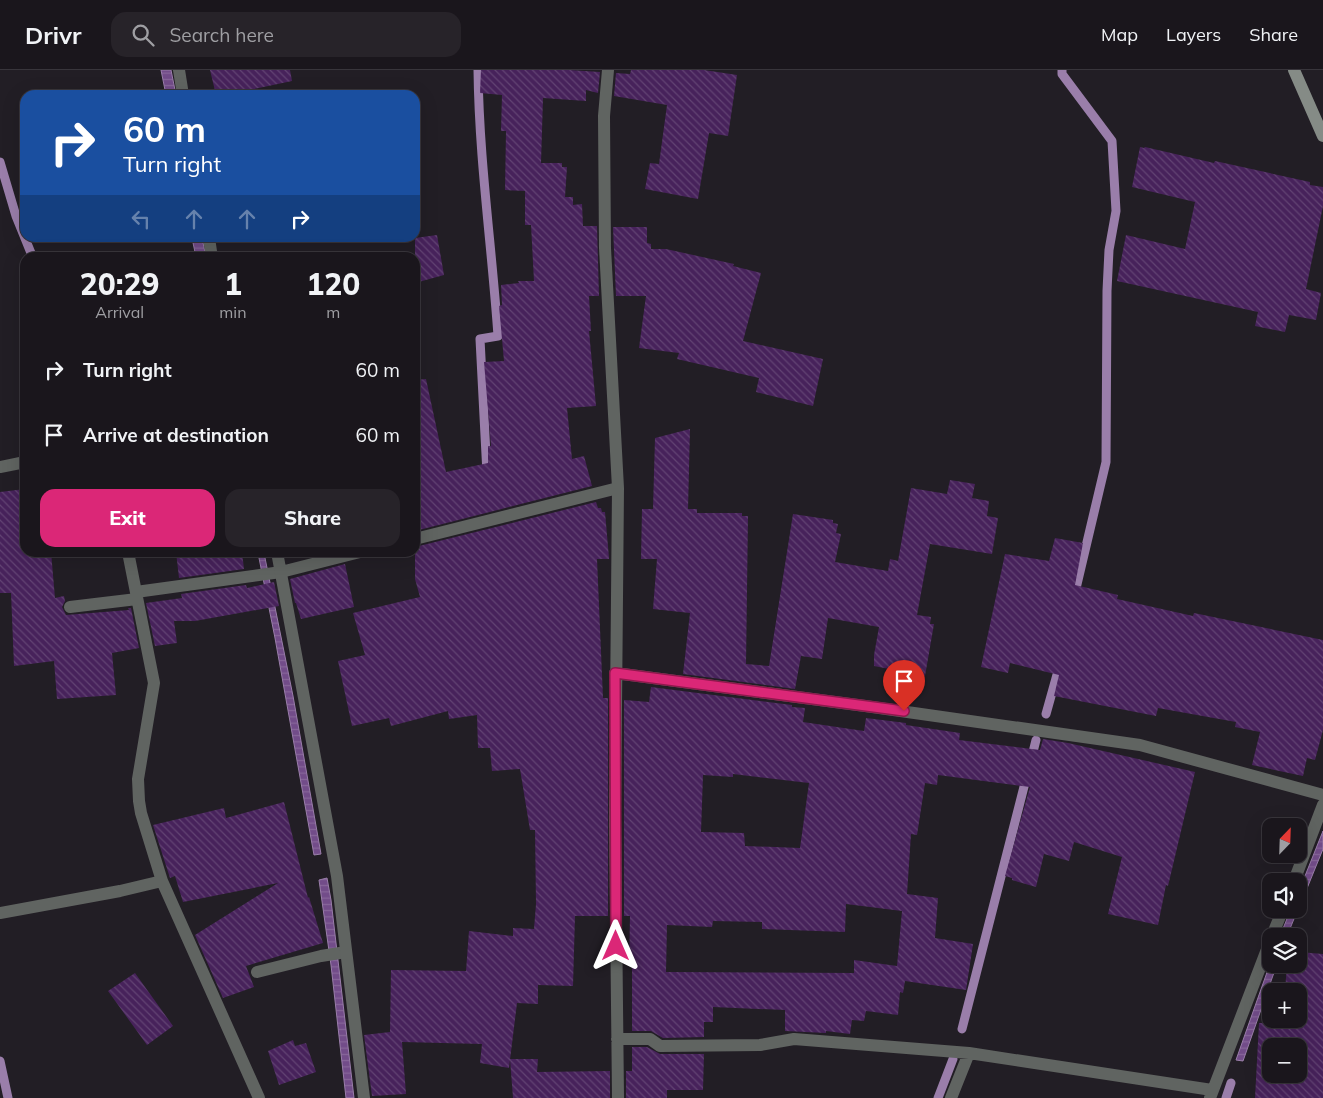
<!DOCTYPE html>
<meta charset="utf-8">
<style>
:root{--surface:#1a161c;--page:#272329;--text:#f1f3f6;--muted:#9f9fa3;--line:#38353b;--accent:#db2777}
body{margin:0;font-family:Mulish,sans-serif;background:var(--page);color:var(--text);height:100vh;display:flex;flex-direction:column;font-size:19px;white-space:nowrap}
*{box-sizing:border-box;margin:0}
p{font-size:16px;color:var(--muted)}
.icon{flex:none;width:28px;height:28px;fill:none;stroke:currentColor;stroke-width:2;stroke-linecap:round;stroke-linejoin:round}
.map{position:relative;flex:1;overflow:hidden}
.drawer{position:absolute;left:20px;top:182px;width:400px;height:305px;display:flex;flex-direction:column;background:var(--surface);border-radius:15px;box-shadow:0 5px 20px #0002,0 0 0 1px var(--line)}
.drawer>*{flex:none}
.guide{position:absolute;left:20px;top:20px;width:400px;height:152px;border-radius:15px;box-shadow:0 5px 20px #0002,0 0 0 1px var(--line);background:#1a4fa0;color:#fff;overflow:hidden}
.needle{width:32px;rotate:23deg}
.fabs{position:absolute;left:1262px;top:748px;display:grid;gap:10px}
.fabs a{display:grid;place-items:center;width:45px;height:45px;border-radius:10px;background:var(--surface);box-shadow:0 5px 20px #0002,0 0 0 1px var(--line);font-size:25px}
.pin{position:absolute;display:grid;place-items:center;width:42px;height:42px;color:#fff;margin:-51px -21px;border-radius:50% 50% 50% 0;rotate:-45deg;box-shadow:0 0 5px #0007}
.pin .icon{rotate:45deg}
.me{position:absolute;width:55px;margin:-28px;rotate:0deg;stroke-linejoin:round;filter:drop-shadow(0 0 4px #0008)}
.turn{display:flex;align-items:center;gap:18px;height:105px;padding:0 20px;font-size:22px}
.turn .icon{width:65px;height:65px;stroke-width:2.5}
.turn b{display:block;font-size:35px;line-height:42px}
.lanes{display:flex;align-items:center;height:48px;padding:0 20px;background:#0003;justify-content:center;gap:25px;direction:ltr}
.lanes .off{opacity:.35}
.eta{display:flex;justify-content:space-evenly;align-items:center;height:85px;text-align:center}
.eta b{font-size:30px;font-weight:800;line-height:35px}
.action{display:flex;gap:10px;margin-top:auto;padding:10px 20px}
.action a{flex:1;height:58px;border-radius:15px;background:var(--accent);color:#fff;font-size:20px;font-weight:800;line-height:58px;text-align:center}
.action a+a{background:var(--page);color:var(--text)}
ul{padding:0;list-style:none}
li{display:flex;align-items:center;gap:15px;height:65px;padding:0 20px}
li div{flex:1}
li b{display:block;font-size:19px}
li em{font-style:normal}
header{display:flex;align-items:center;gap:30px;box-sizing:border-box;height:70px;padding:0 25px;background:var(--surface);border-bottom:1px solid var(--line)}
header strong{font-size:24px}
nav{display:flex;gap:28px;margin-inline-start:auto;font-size:18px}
.search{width:350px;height:45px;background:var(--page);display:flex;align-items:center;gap:12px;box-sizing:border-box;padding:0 18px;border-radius:15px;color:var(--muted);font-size:19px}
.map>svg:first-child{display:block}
.water{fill:url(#water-rules);stroke:#9a7eaa}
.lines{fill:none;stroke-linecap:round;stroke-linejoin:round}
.stream{stroke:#9a7eaa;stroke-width:9}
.building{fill:url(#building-back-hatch);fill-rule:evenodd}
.lane{stroke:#606461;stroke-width:12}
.street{stroke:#606461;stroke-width:12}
.secondary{stroke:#858b86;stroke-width:12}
.route-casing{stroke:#8e194d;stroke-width:12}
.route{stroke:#db2777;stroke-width:9}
</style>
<header>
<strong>Drivr</strong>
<div class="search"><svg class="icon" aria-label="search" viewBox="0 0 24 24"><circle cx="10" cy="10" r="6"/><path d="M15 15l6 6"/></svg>Search here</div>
<nav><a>Map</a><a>Layers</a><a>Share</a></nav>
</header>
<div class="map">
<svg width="1323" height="1028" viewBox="0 0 1323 1028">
<defs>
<pattern id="water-rules" width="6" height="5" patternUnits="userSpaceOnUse" patternTransform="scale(1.25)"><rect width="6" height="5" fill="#724c89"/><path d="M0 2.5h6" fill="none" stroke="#87669a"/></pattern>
<pattern id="building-back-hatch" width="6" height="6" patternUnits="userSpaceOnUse" patternTransform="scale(1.25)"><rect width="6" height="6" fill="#47225b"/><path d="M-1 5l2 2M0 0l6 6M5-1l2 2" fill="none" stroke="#624373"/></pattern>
</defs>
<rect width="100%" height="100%" fill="#221e25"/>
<!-- water -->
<path class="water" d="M 161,0 L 171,0 L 176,25 L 166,25 Z
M 192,168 L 202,168 L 206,187 L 196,187 Z
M 258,483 L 264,483 L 293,626 L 321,784 L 314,785 L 275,568 Z
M 1323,761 L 1323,779 L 1299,838 L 1299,821 Z
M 327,808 L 331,830 L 354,1028 L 346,1028 L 331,895 L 319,810 Z
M 1291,839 L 1298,839 L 1287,866 L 1280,866 Z
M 1271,891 L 1271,894 L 1277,894 L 1243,991 L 1236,990 Z"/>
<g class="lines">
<!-- stream -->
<path class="stream" d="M 478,0 C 479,89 492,178 498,266 L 480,269 L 487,404
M 1062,0 L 1062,4 L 1112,71 L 1116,141 L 1109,180 L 1107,221 L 1106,392 L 1074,527
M 0,92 L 16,146 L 33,188
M 1046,644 L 1060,594
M 1031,690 L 1036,670
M 962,959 L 1027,705
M 0,991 L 8,1028
M 938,1028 L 953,989
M 1226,1028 L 1231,1013"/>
</g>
<!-- building -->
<path class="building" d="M 210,0 L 290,0 L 292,11 L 226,25 L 216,25 Z
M 481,0 L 569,0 L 600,2 L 598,23 L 586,20 L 586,31 L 543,28 L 541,93 L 562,93 L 562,97 L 567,97 L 565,127 L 573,127 L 573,135 L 582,134 L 583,156 L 597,156 L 599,226 L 589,226 L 591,261 L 589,261 L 596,336 L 567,338 L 572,389 L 584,386 L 592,416 L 415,461 L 415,310 L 426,309 L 446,402 L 488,393 L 488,376 L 491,376 L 484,292 L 504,291 L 499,236 L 502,235 L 501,215 L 519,213 L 518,211 L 534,211 L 531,155 L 525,155 L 525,121 L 505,120 L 506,61 L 501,61 L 502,25 L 480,23 Z
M 631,0 L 704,0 L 737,5 L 728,66 L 709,63 L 698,129 L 645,119 L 650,93 L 659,94 L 667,35 L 614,26 L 616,3 L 630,4 Z
M 1140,77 L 1144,78 L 1145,77 L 1214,93 L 1215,91 L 1310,112 L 1310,115 L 1323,117 L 1323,136 L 1306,219 L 1321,223 L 1316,250 L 1289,245 L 1285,262 L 1255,256 L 1258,242 L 1117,211 L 1126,165 L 1185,179 L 1195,132 L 1132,117 Z
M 613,157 L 647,157 L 647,173 L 651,174 L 651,179 L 666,179 L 734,194 L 733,196 L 761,203 L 743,271 L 823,289 L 813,336 L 756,322 L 759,308 L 677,289 L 679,283 L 639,278 L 646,226 L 616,226 Z
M 437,165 L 444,205 L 415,213 L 415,168 Z
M 690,359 L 688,439 L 697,439 L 697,443 L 742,443 L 742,446 L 748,446 L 746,594 L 769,596 L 793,444 L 833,450 L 833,453 L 838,454 L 836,463 L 841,464 L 835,492 L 888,501 L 890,489 L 898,491 L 911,418 L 947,424 L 950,410 L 975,414 L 972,428 L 989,431 L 987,446 L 998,448 L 992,484 L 930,474 L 917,545 L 931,547 L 930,554 L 934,554 L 925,606 L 874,596 L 874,585 L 879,557 L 828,548 L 822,589 L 801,586 L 795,619 L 683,604 L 690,543 L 653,539 L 657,489 L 641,489 L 642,439 L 653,439 L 655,368 Z
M 25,419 L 25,482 L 51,482 L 55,528 L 64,526 L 65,531 L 62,537 L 66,545 L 129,540 L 128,538 L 131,538 L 139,578 L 112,583 L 116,625 L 57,629 L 54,591 L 14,596 L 11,523 L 0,523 L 0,422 Z
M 596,432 L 598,438 L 601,438 L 602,442 L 605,442 L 609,488 L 609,489 L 597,489 L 603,628 L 608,628 L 608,846 L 575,846 L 573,916 L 538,915 L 538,934 L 517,933 L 509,998 L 480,993 L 482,974 L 402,972 L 406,1024 L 372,1026 L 364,965 L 390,962 L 391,900 L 466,901 L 469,861 L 513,866 L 513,858 L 534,859 L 536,834 L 535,760 L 530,760 L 520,699 L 492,701 L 490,678 L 478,678 L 477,645 L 449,649 L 448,641 L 391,656 L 389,648 L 352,656 L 338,591 L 365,585 L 353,543 L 420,527 L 415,509 L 415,477 Z
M 1055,468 L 1083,473 L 1075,515 L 1118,525 L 1117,529 L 1193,546 L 1194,543 L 1323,570 L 1323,660 L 1315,690 L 1307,688 L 1303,706 L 1252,695 L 1260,662 L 1235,657 L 1236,652 L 1158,638 L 1156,646 L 1054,626 L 1059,605 L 1010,593 L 1008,603 L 981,597 L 1005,484 L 1049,491 Z
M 176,482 L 242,482 L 244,499 L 179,508 Z
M 345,494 L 354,537 L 301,549 L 296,533 L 295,533 L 290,509 Z
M 274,512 L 279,536 L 195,551 L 174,551 L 177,573 L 155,576 L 146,533 L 182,528 L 181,524 L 246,515 L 247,518 Z
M 651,617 L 792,635 L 792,637 L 805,638 L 803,652 L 864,661 L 866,648 L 906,653 L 906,655 L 960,663 L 959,670 L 1040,680 L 1043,669 L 1068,673 L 1195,702 L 1168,816 L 1166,815 L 1158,855 L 1108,844 L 1122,787 L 1074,772 L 1069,791 L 1044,784 L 1036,817 L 1012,810 L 1012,808 L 1005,806 L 1030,717 L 938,705 L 937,715 L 925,713 L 917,765 L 911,764 L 907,824 L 938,828 L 935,868 L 973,874 L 966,920 L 905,911 L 903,923 L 900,922 L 898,945 L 866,941 L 864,951 L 852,950 L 850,964 L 826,961 L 826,963 L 785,961 L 785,940 L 713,937 L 713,952 L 704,952 L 704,967 L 663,968 L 651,961 L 632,961 L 632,896 L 629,896 L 630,846 L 624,846 L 624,630 L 649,632 ZM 733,704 L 809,713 L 800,778 L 745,776 L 744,763 L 701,762 L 703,705 L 733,707 ZM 846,834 L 902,841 L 897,896 L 854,890 L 854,903 L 666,902 L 667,855 L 712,857 L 713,851 L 762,852 L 762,859 L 845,862 Z
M 284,732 L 308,828 L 309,827 L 323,873 L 246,896 L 254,917 L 223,928 L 195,865 L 278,813 L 183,832 L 175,806 L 170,808 L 153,755 L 224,738 L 226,748 Z
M 1299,882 L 1323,884 L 1323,1028 L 1255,1028 L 1259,953 L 1282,953 L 1283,949 L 1299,949 L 1299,921 L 1285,921 L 1287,894 L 1299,894 ZM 1271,976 L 1299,976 L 1299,1004 L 1271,1004 Z
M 135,903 L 173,956 L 147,975 L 108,921 Z
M 293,970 L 295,976 L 306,973 L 316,1002 L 279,1015 L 268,981 Z
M 632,977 L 647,977 L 660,984 L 704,984 L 703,1020 L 667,1020 L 667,1028 L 626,1028 L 626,1001 L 632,1001 Z
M 510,989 L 538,989 L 537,1002 L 610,1001 L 610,1028 L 513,1028 Z"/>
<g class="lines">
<!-- lane -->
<path class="lane" d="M 128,482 L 154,613 L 138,709 L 139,731 L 141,743 L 162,811 L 259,1028
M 136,522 L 281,502
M 70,537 L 137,529
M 0,843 L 120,821 L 162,811
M 257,902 L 321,886 L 346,882"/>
<!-- street -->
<path class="street" d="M 179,0 L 183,25
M 608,0 L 604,46 L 605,178 L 618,418 L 615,747 L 618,1028
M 209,168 L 212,188
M 0,397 L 25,392
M 415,469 L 618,418
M 277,482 L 337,806 L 364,1028
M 281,502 L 360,482
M 615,603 L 865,636 L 1140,675 L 1323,725
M 1294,811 L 1323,735
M 1272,866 L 1283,839
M 617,969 L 650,969 L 660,976 L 760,975 L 794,969 L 969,983 L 1212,1020
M 951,1028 L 969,983
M 1210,1028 L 1271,869"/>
<!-- secondary -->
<path class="secondary" d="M 1294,0 L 1323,66"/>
</g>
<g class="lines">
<defs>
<path id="route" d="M 616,876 L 615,603 L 904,641"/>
</defs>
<!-- route casing -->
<use href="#route" class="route-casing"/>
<!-- route -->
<use href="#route" class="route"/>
</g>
</svg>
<div class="fabs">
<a><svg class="needle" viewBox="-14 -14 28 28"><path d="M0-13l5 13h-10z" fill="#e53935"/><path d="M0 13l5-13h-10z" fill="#9f9fa3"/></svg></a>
<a><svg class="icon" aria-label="sound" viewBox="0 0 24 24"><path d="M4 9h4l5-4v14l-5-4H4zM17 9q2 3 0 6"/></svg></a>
<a><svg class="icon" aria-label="layers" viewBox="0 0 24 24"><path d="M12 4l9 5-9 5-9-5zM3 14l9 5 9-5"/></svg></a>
<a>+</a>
<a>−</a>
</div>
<div class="pin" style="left:904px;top:641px;background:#d93025"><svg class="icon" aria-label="arrive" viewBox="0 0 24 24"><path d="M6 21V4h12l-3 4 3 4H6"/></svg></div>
<svg class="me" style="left:616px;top:876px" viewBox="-20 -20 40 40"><path d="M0-17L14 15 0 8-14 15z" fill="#db2777" stroke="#fff" stroke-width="4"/></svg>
<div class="guide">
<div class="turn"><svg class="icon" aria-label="right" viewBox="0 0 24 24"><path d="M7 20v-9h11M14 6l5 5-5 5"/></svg><div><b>60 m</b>Turn right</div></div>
<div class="lanes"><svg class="icon off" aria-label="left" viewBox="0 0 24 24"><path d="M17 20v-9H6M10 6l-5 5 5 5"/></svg><svg class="icon off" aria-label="ahead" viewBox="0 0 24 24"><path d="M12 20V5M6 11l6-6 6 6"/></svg><svg class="icon off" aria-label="ahead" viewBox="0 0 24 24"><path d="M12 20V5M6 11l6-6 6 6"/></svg><svg class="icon" aria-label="right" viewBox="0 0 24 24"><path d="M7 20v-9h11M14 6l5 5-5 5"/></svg></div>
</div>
<section class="drawer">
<div class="eta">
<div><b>20:29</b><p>Arrival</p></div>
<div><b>1</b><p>min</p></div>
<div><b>120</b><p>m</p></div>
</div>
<ul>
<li><svg class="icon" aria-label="right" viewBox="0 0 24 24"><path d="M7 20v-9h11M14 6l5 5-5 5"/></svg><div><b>Turn right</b></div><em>60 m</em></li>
<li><svg class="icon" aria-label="arrive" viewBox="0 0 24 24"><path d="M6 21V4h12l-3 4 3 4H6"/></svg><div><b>Arrive at destination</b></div><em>60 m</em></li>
</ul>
<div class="action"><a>Exit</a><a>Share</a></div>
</section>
</div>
